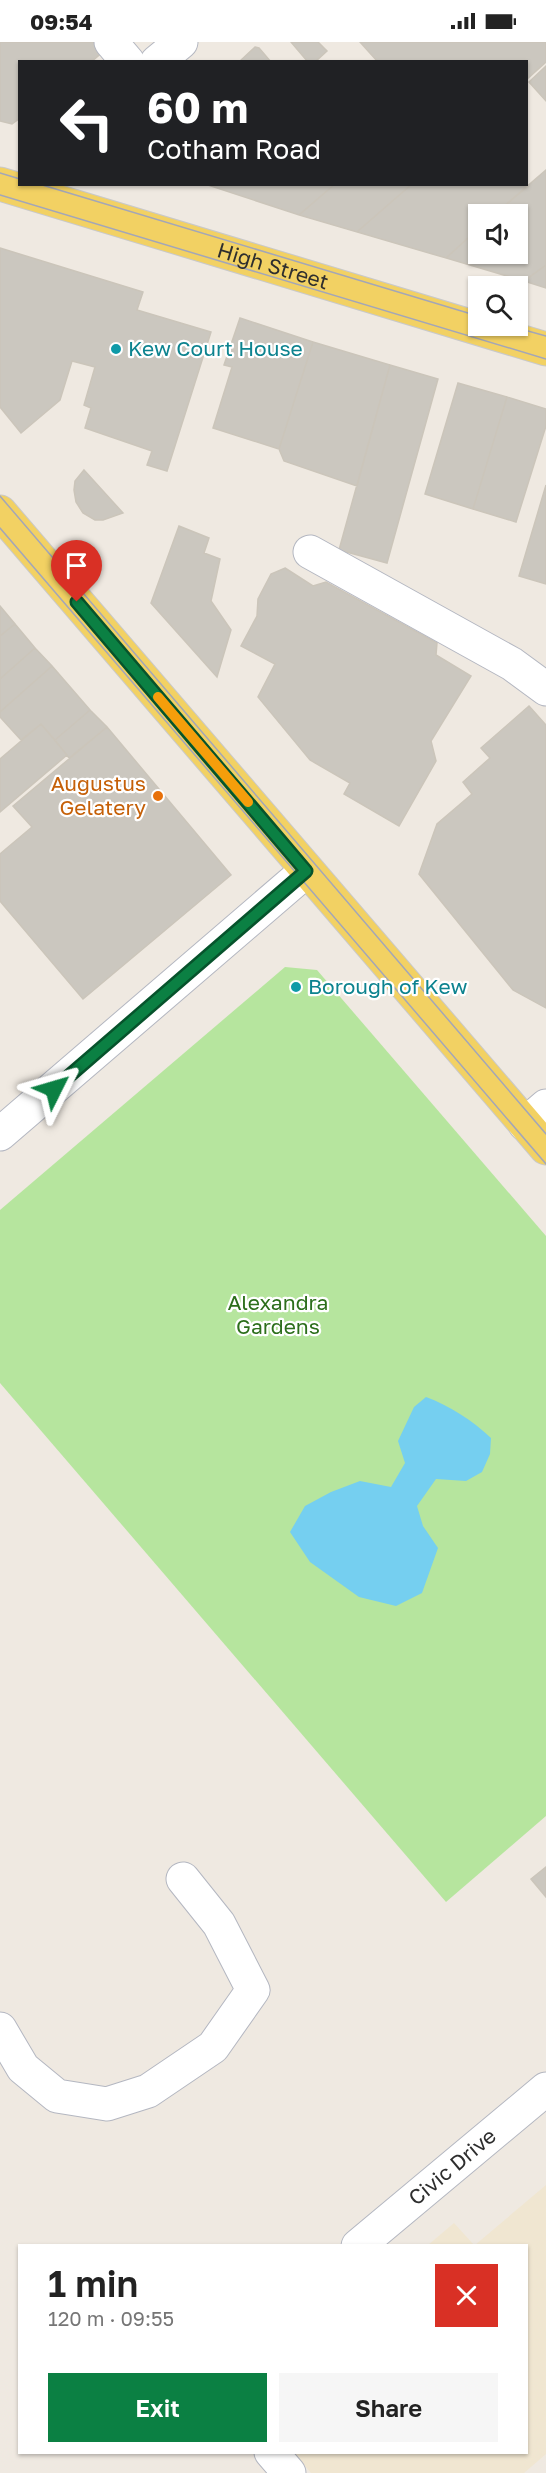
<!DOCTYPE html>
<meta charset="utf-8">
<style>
:root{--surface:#fff;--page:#f6f6f6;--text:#222;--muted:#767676;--accent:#0b8043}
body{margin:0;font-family:"Golos Text",sans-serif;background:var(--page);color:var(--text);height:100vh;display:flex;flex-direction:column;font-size:22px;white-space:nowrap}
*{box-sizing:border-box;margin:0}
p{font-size:20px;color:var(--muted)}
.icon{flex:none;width:33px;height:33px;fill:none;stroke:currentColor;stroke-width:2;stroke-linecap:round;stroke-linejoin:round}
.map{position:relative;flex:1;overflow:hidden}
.sheet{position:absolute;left:18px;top:2202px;width:510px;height:210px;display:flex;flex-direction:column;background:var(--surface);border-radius:0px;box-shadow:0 2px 4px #0004}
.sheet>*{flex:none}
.hud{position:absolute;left:18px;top:18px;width:510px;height:126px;border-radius:0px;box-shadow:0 2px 4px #0004;background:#202124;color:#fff;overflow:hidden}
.controls{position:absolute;left:468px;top:162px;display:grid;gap:12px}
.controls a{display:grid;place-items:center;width:60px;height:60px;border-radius:0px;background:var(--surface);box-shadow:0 2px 4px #0004;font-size:30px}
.pin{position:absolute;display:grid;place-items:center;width:51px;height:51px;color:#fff;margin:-62px -26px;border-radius:50% 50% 50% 0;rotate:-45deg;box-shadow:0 0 6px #0007}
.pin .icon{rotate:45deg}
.me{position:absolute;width:66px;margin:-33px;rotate:50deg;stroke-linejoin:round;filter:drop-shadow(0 0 4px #0008)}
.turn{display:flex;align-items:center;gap:21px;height:126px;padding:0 30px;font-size:27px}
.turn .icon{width:78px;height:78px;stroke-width:2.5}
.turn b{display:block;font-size:42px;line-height:51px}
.round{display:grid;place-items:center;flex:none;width:63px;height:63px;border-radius:0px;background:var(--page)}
.headline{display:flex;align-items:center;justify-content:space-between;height:102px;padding:0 30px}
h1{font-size:36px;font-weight:600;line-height:45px}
.button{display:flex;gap:12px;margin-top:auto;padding:12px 30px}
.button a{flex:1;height:69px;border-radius:0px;background:var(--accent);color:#fff;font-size:24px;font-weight:600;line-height:69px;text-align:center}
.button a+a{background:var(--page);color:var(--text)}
.status{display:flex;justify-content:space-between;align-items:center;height:42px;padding:0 30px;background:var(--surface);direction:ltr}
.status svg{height:16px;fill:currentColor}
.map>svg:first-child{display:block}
.education{fill:#f0e6d1}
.green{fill:#b6e59e}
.water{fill:#75cff0}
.building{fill:#cbc7bf;stroke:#cbc5ba;stroke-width:1.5}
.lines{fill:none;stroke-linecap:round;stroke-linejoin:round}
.minor-casing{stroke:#b4b7c1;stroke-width:35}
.major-casing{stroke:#c9c9c9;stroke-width:35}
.minor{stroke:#fff;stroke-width:33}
.major{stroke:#f2d163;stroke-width:33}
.tram{stroke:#a3a6b8;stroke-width:1.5}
.route-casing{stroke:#07532c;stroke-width:15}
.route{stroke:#0b8043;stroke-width:10}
.slow{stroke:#f59e0b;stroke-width:10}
.culture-dot{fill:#0f9aa8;stroke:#fff;stroke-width:2}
.food-dot{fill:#e8710a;stroke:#fff;stroke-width:2}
.labels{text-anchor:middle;stroke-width:4.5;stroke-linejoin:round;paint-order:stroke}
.street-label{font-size:21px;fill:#2e2e2e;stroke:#fff}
.culture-label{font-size:21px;fill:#0d838f;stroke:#fff;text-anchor:start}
.food-label{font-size:21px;fill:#c56008;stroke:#fff;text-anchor:end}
.park-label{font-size:21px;fill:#2c6e1b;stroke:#fff}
</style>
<div class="status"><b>09:54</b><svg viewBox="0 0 49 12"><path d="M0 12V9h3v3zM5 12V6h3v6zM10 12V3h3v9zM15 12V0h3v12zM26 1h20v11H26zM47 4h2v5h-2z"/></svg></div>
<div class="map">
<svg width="546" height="2431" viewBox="0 0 546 2431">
<rect width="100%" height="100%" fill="#efe9e1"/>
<!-- education -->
<path class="education" d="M 546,2143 L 546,2412 L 524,2431 L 311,2431 L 294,2411 L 526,2410 L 526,2204 L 475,2203 Z
M 454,2181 L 474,2203 L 428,2203 Z"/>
<!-- green -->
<path class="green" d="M 285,925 L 317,928 L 546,1194 L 546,1774 L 446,1860 L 0,1341 L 0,1168 Z"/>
<!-- water -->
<path class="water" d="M 426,1355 C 450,1364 472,1378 491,1396 L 490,1412 L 482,1430 L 466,1439 L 436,1437 L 417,1464 L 423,1484 L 438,1506 L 422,1551 L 396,1564 L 359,1555 L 310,1520 L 290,1490 L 305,1464 L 331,1450 L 360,1439 L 391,1445 L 405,1421 L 398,1399 L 414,1365 Z"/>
<!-- building -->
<path class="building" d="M 0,0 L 106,0 L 110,4 L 91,20 L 20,20 L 20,76 L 12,82 L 0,79 Z
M 291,0 L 318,0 L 327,9 L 315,20 L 308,20 Z
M 360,0 L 546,0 L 546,20 L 526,38 L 526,20 L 378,20 Z
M 255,5 L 259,6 L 271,20 L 239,20 Z
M 546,24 L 546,59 L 529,40 Z
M 546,128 L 546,223 L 524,239 L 446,216 L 478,187 L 478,212 L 518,212 L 518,172 L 495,172 Z
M 205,142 L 335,142 L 299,173 Z
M 335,142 L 412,142 L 357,190 L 299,173 Z
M 412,142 L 520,142 L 527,145 L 495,172 L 478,172 L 478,187 L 446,216 L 357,190 Z
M 0,206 L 143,250 L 137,268 L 211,290 L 167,429 L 147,423 L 152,409 L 85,386 L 91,366 L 84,363 L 95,325 L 72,319 L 60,358 L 21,391 L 0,365 Z
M 546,223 L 546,246 L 524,239 Z
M 240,276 L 313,300 L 279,407 L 213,386 L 232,325 L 224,323 Z
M 313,300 L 390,323 L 357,444 L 284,419 L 279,407 Z
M 390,323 L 438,337 L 387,521 L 339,508 Z
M 458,341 L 507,355 L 473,467 L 425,452 Z
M 507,355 L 546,367 L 546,384 L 516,480 L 473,467 Z
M 84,428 L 123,471 L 103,478 L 95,478 L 83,471 L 76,460 L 74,448 L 75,439 Z
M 546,443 L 546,542 L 519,534 Z
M 179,484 L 209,496 L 204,511 L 220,517 L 211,559 L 231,588 L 217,635 L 151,561 Z
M 285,526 L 313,544 L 326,540 L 437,601 L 436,613 L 471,634 L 431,699 L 436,719 L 399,784 L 344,752 L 350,741 L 310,718 L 258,655 L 275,622 L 241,604 L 257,574 L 258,557 L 271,532 Z
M 0,564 L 15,582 L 0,594 Z
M 15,582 L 35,606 L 0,637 L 0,594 Z
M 35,606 L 52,624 L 0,670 L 0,637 Z
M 52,624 L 90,668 L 55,698 L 41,682 L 21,698 L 0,675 L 0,670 Z
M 529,664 L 546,683 L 546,966 L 513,948 L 419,832 L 437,782 L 472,752 L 463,740 L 490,716 L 481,706 Z
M 90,668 L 107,685 L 69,716 L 55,698 Z
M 41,682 L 67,713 L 0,770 L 0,717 Z
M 107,685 L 231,833 L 83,957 L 0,859 L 0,812 L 32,785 L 13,764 Z
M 546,1825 L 546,1855 L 531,1837 Z"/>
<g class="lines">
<defs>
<g id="minor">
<path d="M 111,0 L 128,20"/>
<path d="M 157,20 L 181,0"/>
<path d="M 310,510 L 512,622 L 546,647"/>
<path d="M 525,1082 L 546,1064"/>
<path d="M 0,1092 L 306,829"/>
<path d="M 0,1987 L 23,2026 L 57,2054 L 107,2062 L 148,2049 L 213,2005 L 253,1948 L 219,1882 L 183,1837"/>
<path id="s1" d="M 358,2204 L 546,2047"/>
<path d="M 271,2410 L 289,2431"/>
</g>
<g id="major">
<path id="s2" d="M 0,142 L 546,307"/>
<path d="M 0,470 L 546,1106"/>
</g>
</defs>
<!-- minor casing -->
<use href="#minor" class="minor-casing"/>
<!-- major casing -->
<use href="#major" class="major-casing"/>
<!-- minor -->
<use href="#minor" class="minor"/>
<!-- major -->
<use href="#major" class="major"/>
<!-- tram -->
<path class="tram" d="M 0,131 L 20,137
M 39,142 L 478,274
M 0,153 L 546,317
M 510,284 L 546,294
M 0,454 L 546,1092
M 0,486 L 546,1122"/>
</g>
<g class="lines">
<defs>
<path id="route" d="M 54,1047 L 306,829 L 77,560"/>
</defs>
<!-- route casing -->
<use href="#route" class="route-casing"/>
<!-- route -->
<use href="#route" class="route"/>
<!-- slow -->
<path class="slow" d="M 158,655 L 248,760"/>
</g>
<!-- markers -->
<g class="culture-dot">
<circle cx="116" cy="307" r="6"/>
<circle cx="296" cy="945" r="6"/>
</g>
<circle class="food-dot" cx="158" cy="754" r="6"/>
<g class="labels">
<!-- street labels -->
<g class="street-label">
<text dy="7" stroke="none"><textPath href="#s2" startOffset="285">High Street</textPath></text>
<text dy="7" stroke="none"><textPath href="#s1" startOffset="123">Civic Drive</textPath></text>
</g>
<!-- culture labels -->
<g class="culture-label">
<text x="128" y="314">Kew Court House</text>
<text x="308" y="952">Borough of Kew</text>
</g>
<!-- food labels -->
<g class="food-label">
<text x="146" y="749">Augustus<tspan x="146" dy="24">Gelatery</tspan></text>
</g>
<!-- park labels -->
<g class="park-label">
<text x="278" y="1268">Alexandra<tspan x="278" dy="24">Gardens</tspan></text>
</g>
</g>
</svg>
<div class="controls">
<a><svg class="icon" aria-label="sound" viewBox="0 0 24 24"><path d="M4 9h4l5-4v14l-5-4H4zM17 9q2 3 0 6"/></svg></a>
<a><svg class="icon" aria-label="search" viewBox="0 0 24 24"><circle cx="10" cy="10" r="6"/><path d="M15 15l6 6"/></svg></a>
</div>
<div class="pin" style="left:77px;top:560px;background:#d93025"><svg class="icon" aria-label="arrive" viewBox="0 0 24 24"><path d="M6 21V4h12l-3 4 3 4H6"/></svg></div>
<svg class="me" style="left:54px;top:1047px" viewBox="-20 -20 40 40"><path d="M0-17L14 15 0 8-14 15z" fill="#0b8043" stroke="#fff" stroke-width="4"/></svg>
<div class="hud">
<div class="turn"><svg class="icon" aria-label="left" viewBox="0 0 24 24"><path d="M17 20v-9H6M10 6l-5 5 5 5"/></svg><div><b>60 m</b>Cotham Road</div></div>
</div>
<section class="sheet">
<div class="headline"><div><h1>1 min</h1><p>120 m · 09:55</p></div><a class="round" style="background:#d93025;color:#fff"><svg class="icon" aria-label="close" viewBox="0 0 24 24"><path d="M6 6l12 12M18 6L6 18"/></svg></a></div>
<div class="button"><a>Exit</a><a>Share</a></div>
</section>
</div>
